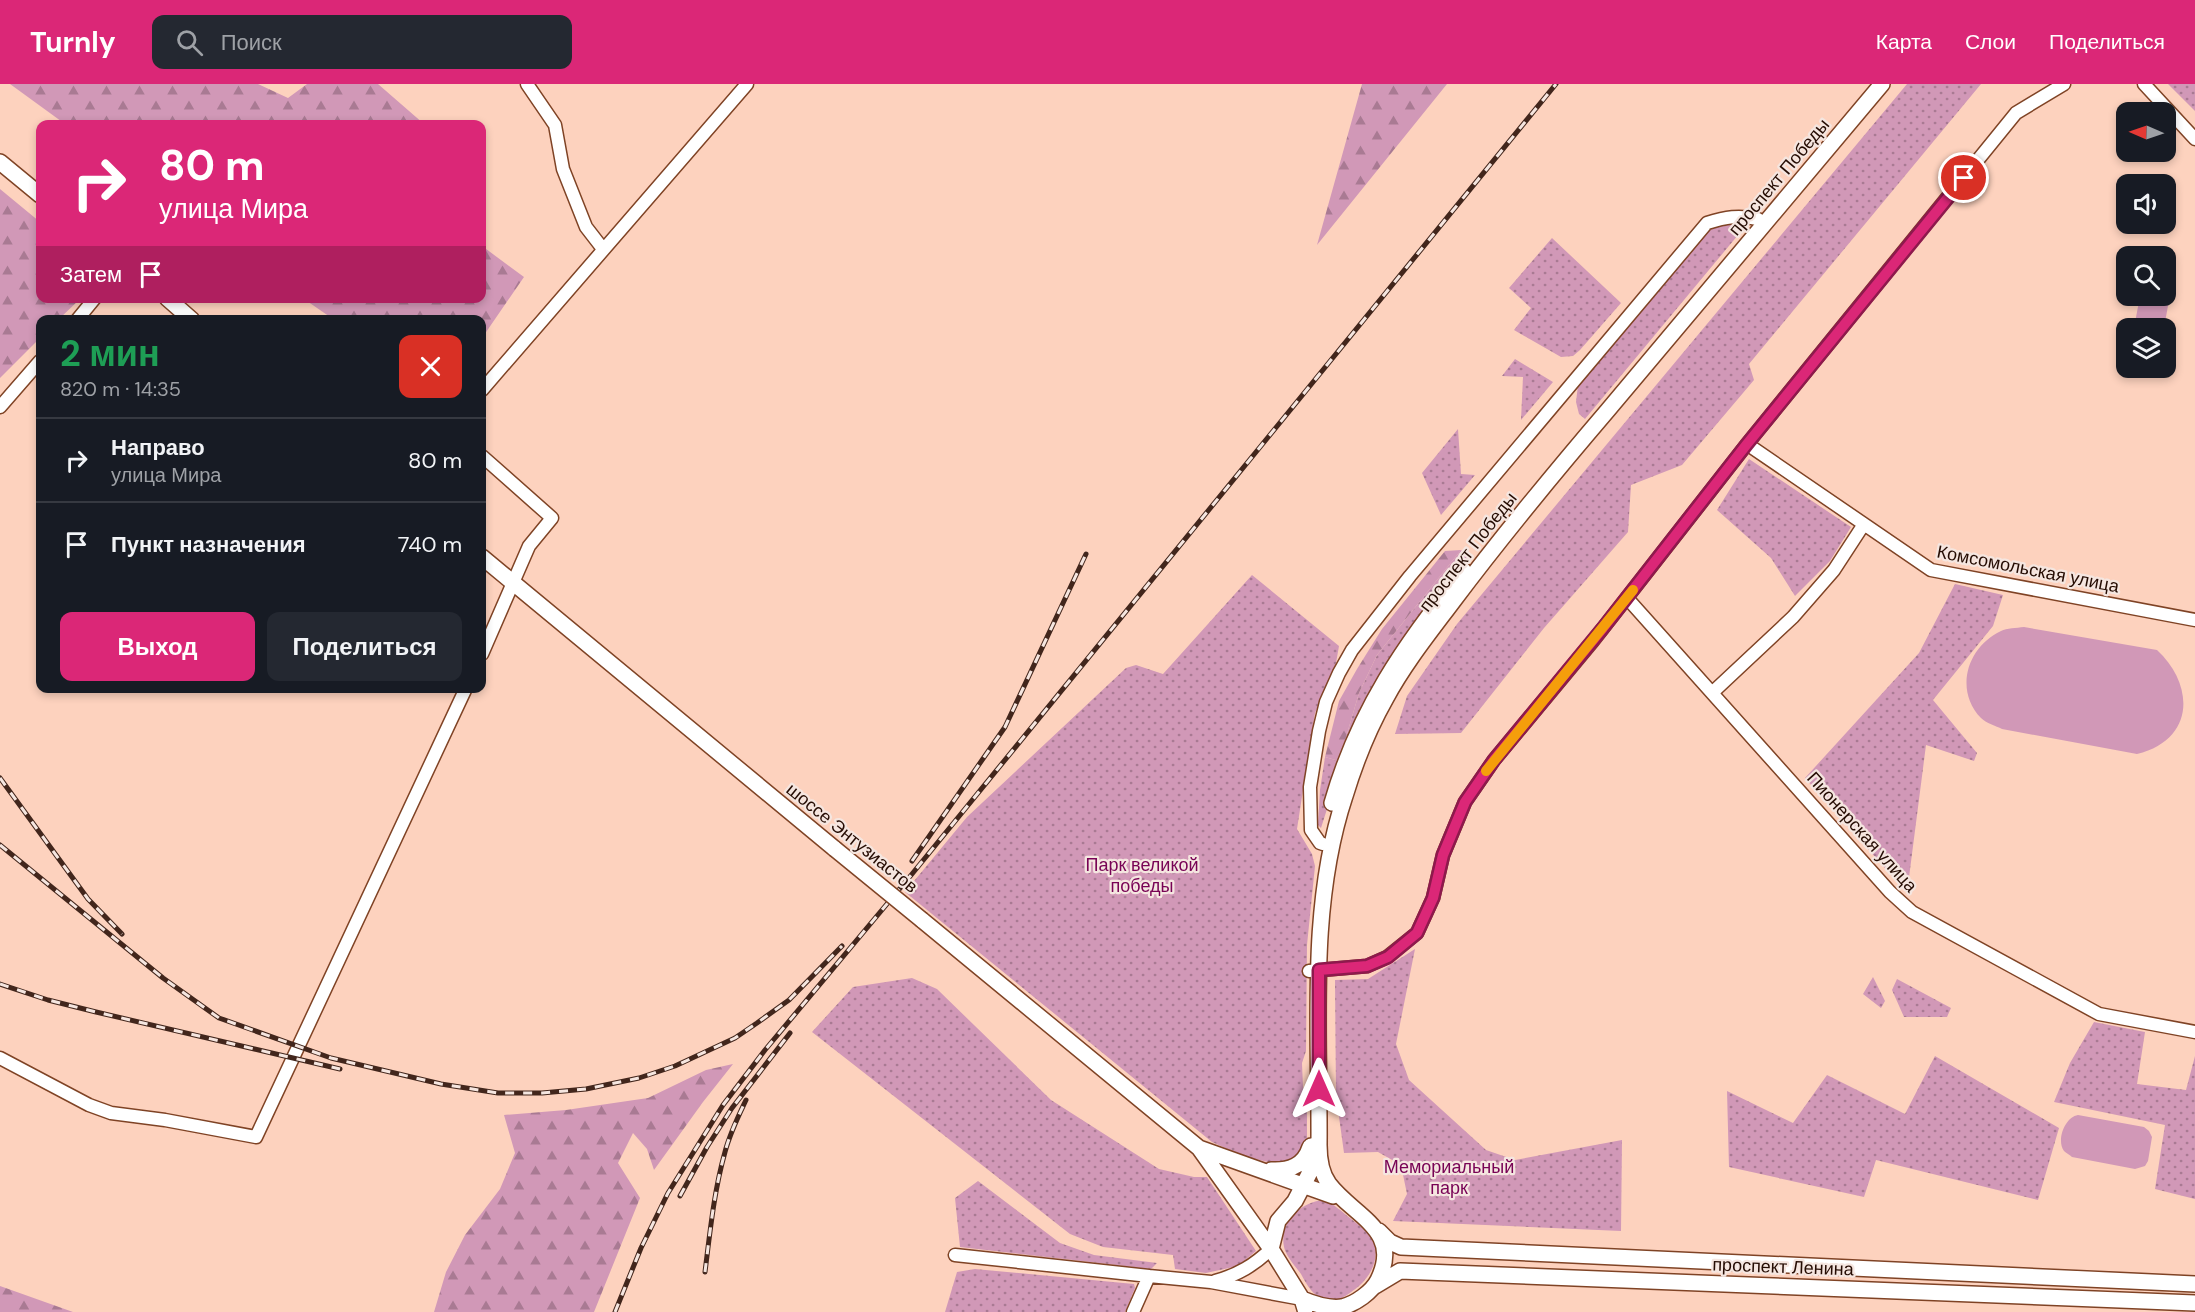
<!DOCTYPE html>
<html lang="ru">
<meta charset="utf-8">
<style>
:root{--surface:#171b24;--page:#242831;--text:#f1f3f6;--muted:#9ea1a6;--line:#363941;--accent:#db2777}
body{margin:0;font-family:"DM Sans",sans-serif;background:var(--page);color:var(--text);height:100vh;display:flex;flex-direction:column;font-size:22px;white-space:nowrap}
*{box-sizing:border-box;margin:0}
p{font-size:20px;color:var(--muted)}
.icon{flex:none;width:33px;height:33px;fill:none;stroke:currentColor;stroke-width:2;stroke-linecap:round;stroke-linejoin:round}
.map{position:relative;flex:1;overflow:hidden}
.sheet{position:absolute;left:36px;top:231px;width:450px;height:378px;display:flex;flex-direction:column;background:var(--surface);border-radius:12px;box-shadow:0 3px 9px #0003}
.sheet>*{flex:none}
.banner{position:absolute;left:36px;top:36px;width:450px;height:183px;border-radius:12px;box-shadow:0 3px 9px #0003;background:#db2777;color:#fff;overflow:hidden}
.needle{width:39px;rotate:272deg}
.tools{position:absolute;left:2116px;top:18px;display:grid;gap:12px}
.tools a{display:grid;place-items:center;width:60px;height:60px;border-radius:12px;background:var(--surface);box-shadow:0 3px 9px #0003;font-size:30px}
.pin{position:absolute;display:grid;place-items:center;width:51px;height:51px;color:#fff;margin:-26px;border:3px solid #fff;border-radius:50%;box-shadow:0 2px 6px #0007}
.me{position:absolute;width:66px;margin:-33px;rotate:0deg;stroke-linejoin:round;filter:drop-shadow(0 0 4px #0008)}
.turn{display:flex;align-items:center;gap:21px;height:126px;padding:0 24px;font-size:27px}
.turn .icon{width:78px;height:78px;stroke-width:2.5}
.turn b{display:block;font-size:42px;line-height:51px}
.then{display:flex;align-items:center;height:57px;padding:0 24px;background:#0003;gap:12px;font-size:22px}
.round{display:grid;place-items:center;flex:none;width:63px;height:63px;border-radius:12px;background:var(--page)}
.headline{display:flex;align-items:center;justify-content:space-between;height:102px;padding:0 24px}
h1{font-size:36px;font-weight:700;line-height:45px;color:#1e9e55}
.action{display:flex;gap:12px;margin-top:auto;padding:12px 24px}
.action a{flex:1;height:69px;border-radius:12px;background:var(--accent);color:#fff;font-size:24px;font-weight:700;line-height:69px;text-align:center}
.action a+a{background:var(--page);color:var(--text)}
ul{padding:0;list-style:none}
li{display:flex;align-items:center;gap:18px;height:84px;padding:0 24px;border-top:2px solid var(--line)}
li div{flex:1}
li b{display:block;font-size:22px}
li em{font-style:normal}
header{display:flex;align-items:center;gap:36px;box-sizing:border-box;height:84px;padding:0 30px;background:var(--accent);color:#fff}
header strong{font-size:28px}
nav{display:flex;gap:33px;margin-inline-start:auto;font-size:21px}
.search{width:420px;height:54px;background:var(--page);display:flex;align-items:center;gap:15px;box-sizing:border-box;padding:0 21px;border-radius:12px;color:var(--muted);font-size:22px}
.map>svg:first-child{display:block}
.grass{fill:url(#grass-dots)}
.forest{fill:url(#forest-firs)}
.pitch{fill:#d198b7}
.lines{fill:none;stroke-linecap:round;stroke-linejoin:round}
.minor-casing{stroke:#7f4325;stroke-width:15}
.major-casing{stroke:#7f4325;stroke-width:18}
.minor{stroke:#fff;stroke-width:12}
.major{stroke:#fff;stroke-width:15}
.rail-casing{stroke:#42261c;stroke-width:5}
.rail{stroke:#f5e6e0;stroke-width:3;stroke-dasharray:9;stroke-linecap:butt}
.major-bridge-casing{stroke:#7f4325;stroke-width:18;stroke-linecap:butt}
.major-bridge{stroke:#fff;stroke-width:15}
.route-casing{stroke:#8e194d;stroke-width:15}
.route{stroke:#db2777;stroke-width:10}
.slow{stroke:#f59e0b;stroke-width:10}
.labels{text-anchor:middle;stroke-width:4.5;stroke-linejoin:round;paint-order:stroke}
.street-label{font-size:18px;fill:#250c03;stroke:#f5e6e0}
.park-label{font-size:18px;fill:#780355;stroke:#f5e6e0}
</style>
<header>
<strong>Turnly</strong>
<div class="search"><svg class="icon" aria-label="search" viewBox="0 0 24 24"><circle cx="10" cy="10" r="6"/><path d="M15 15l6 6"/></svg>Поиск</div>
<nav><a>Карта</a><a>Слои</a><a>Поделиться</a></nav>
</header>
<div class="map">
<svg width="2195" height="1228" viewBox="0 0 2195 1228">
<defs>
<pattern id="grass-dots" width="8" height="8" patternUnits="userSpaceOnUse" patternTransform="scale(1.5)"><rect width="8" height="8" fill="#d198b7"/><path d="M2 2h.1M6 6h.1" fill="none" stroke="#a97a93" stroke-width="1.8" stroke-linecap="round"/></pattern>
<pattern id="forest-firs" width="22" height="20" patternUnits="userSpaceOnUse" patternTransform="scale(1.5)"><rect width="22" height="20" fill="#d198b7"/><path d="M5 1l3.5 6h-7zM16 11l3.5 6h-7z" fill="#a97a93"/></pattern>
</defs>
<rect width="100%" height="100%" fill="#fdd2be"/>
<!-- grass -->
<path class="grass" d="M 1907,0 L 1981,0 L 1749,280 L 1754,296 L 1682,381 L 1631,401 L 1628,448 L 1544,544 L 1461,649 L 1395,650 L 1407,612 L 1457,540 Z
M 2168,0 L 2195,0 L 2195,27 Z
M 1737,139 L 1743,145 L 1585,335 L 1579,330 L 1576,318 L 1578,301 L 1713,142 Z
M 1552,154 L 1621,219 L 1580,266 L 1573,272 L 1561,273 L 1514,246 L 1531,224 L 1509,204 Z
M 1515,275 L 1553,298 L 1521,336 L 1523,293 L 1502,292 Z
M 1458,345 L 1461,390 L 1475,391 L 1441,431 L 1422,389 Z
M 1749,375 L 1851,443 L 1830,477 L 1795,512 L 1771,474 L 1717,426 Z
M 1461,466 L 1470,477 L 1434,516 L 1340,684 L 1321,744 L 1318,741 L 1320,706 L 1325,673 L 1339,677 L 1359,609 L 1377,571 Z
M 1252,491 L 1339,562 L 1336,579 L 1315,629 L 1297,745 L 1312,770 L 1315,782 L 1307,861 L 1306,967 L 1302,979 L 1303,1003 L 1307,1016 L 1307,1058 L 1296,1073 L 1288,1079 L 1276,1080 L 1243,1072 L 1212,1058 L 905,808 L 967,733 L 1126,584 L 1136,581 L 1163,590 Z
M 1955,500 L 2003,511 L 1993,542 L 1933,616 L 1977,669 L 1974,677 L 1926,661 L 1907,809 L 1805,694 L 1919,569 Z
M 1415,865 L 1396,960 L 1409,996 L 1486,1066 L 1515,1076 L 1622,1056 L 1621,1147 L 1393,1137 L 1407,1110 L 1401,1081 L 1378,1068 L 1344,1069 L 1336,1011 L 1335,896 L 1368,895 Z
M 1873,893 L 1885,917 L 1881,924 L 1863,910 Z
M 912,894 L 937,905 L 1051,1016 L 1159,1085 L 1194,1093 L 1207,1093 L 1256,1167 L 1238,1182 L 1206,1189 L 1175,1185 L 1173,1171 L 1103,1163 L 1070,1150 L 812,948 L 853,903 Z
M 1897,895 L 1951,924 L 1947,933 L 1904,933 L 1892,906 Z
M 2094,938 L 2145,948 L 2137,1000 L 2186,1006 L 2195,972 L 2195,1115 L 2155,1105 L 2165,1041 L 2054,1018 L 2070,979 Z
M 1935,972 L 2059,1044 L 2038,1116 L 1876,1076 L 1864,1113 L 1729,1083 L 1727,1007 L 1793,1039 L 1827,991 L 1905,1030 Z
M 978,1097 L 1060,1159 L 1094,1171 L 1157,1179 L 1151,1185 L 960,1163 L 955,1114 Z
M 1324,1116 C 1334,1120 1341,1127 1350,1134 C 1356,1139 1363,1144 1368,1149 C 1383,1166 1374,1189 1359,1202 C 1350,1209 1339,1219 1326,1216 C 1313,1213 1307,1201 1301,1190 C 1295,1182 1286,1172 1284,1163 C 1279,1138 1300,1118 1324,1116 Z
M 975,1185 L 1134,1200 L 1135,1204 L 1125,1228 L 945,1228 L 957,1188 Z"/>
<!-- forest -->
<path class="forest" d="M 10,0 L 258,0 L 288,14 L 307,0 L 378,0 L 424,40 L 65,40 Z
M 1362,0 L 1447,0 L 1317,161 Z
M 0,105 L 40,138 L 40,214 L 80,215 L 59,235 L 40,236 L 40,254 L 0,294 Z
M 482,162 L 524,193 L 482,254 L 482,236 L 333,235 L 304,215 L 482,214 Z
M 1461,466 L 1377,571 L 1359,609 L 1339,677 L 1325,673 L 1339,617 L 1357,585 L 1382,545 L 1445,467 Z
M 733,980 L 703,1018 L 654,1086 L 647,1065 L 633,1049 L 618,1079 L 640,1114 L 594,1228 L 434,1228 L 446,1188 L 465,1151 L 500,1105 L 515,1069 L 504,1031 L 566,1026 L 648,1014 L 706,986 Z
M 0,1202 L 73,1228 L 0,1228 Z"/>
<!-- pitch -->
<path class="pitch" d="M 2140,212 L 2169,216 L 2164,244 L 2134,244 Z
M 2024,543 L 2157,566 C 2195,601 2195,656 2137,670 L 2002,645 C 1996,642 1986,639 1981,634 C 1954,606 1967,563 2001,547 C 2007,544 2016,544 2024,543 Z
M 2078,1031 L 2144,1043 L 2149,1047 L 2152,1053 L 2148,1077 L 2145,1082 L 2135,1085 L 2072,1073 C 2070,1071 2066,1069 2064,1067 C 2056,1056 2065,1033 2078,1031 Z"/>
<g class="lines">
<defs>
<path id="minor" d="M 527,0 L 555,41 L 563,85 L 586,143 L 603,165
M 2144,0 L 2195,55
M 77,236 L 95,214
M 482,306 L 747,0
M 0,323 L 40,277
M 1747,360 L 1931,486 L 2195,536
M 482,372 L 552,434 L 529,462 L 482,570
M 1627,514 L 1890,808 L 1912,828 L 2099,930 L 2195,948
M 1713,608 L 1793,533 L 1834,486 L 1864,440
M 1323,760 L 1320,759 L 1311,746 L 1310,703 L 1319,647 L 1326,618 L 1339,589 L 1352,566 L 1410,492 L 1707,139 C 1726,133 1738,131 1758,135
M 1309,887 L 1367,882 L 1387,873 L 1417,849 L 1433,814 L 1443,771 L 1465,718 L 1494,676 L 1593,557 L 1747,360 L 2016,29 L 2064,0
M 0,974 L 89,1021 L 111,1029 L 165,1036 L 256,1053 L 466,604
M 955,1171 L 1149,1192
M 1215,1197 C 1238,1191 1254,1181 1271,1165
M 1133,1228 L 1149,1192 L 1211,1198 L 1302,1215"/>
<path id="major" d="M 0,78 L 40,111
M 167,214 L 192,236
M 482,473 L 835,765
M 1332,719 C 1358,628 1405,559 1464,487
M 922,836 L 1199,1064 L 1271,1165
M 1199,1064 L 1333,1112
M 1271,1086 C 1289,1087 1304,1082 1310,1063
M 1379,1147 L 1390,1158 L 1401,1163 L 2195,1200
M 1375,1202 L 1400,1187 L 2195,1219
M 1302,1215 C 1314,1220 1329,1225 1342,1223 C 1355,1220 1372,1208 1378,1196 C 1403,1146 1353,1132 1329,1100 C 1321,1089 1319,1074 1319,1061 C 1320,946 1308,823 1345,712 C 1355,679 1369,644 1386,614 C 1405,579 1430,548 1454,516 C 1503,451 1555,388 1608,326 C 1700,218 1791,109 1882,0
M 1305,1225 L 1302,1215 L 1271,1165 L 1278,1137 L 1295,1117 L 1309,1090 L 1311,1062"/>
</defs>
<!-- minor casing -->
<use href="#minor" class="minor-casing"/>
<!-- major casing -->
<use href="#major" class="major-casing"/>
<!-- minor -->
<use href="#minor" class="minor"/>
<!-- major -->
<use href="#major" class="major"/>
<defs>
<path id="rail" d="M 0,694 L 88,815 L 122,850
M 0,761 L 163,894 L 219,934 L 331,974 L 441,1000 L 498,1009 L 542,1009 L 586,1005 L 639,994 L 675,982 L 735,954 L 757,939 L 789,916 L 842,862
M 912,777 L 1005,643 L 1086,470
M 0,900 L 48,916 L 96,928 L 340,985
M 680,1112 L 707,1063 L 732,1024 L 790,949
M 705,1188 C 710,1148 714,1107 725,1068 C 730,1049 738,1033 746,1016
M 615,1228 L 641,1164 L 668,1109 L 723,1021 L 765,966 L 912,790 L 1556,0"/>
</defs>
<!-- rail casing -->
<use href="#rail" class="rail-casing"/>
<!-- rail -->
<use href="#rail" class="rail"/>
<defs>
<path id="major-bridge" d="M 835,765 L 922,836"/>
</defs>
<!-- major-bridge casing -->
<use href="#major-bridge" class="major-bridge-casing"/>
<!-- major-bridge -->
<use href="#major-bridge" class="major-bridge"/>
</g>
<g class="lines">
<defs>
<path id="route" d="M 1319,1005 L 1319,886 L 1367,882 L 1388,873 L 1417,849 L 1433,814 L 1443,771 L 1465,718 L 1494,676 L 1603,544 L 1747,360 L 1964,94"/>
</defs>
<!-- route casing -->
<use href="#route" class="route-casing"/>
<!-- route -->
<use href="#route" class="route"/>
<!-- slow -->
<path class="slow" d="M 1486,687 L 1633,506"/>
</g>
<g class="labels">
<!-- street labels -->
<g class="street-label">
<text transform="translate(1779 93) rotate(-50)" y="6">проспект Победы</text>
<text transform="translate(1468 468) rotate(-52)" y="6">проспект Победы</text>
<text transform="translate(2028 485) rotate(11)" y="6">Комсомольская улица</text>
<text transform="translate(1862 748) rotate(48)" y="6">Пионерская улица</text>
<text transform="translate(852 754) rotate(39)" y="6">шоссе Энтузиастов</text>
<text transform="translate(1783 1183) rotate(2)" y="6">проспект Ленина</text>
</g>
<!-- park labels -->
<g class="park-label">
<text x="1142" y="787">Парк великой<tspan x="1142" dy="21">победы</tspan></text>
<text x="1449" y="1089">Мемориальный<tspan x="1449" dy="21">парк</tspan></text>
</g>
</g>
</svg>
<div class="tools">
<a><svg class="needle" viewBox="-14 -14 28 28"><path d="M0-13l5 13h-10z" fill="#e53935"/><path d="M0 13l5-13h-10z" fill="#9ea1a6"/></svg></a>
<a><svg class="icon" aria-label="sound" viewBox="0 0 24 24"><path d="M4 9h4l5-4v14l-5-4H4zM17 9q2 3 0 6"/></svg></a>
<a><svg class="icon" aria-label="search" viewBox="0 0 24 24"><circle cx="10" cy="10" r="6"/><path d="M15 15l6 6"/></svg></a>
<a><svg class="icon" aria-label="layers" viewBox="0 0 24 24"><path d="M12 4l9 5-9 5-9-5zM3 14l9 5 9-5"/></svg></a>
</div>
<div class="pin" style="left:1964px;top:94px;background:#d93025"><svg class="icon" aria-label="arrive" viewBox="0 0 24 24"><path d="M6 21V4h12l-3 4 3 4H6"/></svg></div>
<svg class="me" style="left:1319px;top:1005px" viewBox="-20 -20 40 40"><path d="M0-17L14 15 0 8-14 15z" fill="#db2777" stroke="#fff" stroke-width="4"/></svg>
<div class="banner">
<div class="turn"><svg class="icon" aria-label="right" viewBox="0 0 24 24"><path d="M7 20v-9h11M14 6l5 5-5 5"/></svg><div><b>80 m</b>улица Мира</div></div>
<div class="then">Затем<svg class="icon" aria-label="arrive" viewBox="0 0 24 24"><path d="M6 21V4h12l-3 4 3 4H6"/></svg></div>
</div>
<section class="sheet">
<div class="headline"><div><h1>2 мин</h1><p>820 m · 14:35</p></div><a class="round" style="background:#d93025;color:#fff"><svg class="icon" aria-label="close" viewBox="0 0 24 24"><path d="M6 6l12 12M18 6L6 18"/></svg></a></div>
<ul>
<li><svg class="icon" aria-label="right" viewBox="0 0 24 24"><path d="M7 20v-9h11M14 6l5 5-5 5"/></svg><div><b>Направо</b><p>улица Мира</p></div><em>80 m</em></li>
<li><svg class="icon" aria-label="arrive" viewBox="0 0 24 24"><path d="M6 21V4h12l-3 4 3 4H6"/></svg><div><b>Пункт назначения</b></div><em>740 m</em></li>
</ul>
<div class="action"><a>Выход</a><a>Поделиться</a></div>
</section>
</div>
